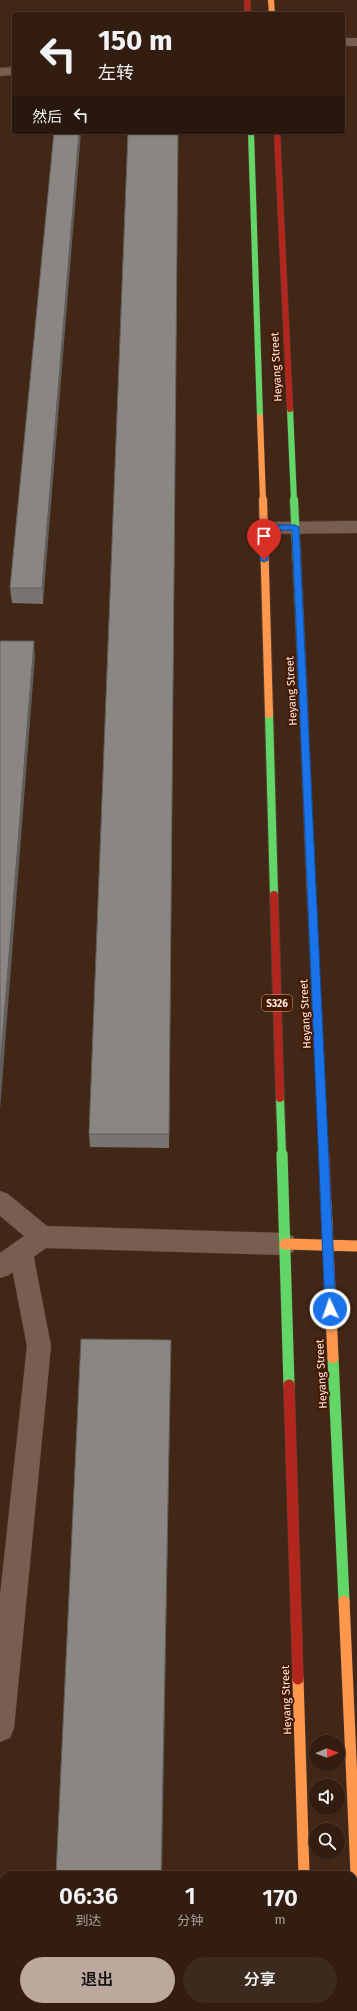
<!DOCTYPE html>
<html lang="zh">
<meta charset="utf-8">
<style>
:root{--surface:#321d10;--page:#3d2a1e;--text:#f1f3f6;--muted:#a8a29f;--line:#4d3b30;--accent:#bca89d}
body{margin:0;font-family:"Fira Sans","Noto Sans SC",sans-serif;background:var(--page);color:var(--text);height:100vh;display:flex;flex-direction:column;font-size:15px;white-space:nowrap}
*{box-sizing:border-box;margin:0}
p{font-size:13px;color:var(--muted)}
.icon{flex:none;width:22px;height:22px;fill:none;stroke:currentColor;stroke-width:2;stroke-linecap:round;stroke-linejoin:round}
.map{position:relative;flex:1;overflow:hidden}
.sheet{position:absolute;left:0px;top:1871px;width:357px;height:140px;display:flex;flex-direction:column;background:var(--surface);border-radius:12px 12px 0 0;box-shadow:0 1px 3px #0004,0 0 0 1px var(--line)}
.sheet>*{flex:none}
.top-card{position:absolute;left:12px;top:12px;width:333px;height:122px;border-radius:4px;box-shadow:0 1px 3px #0004,0 0 0 1px var(--line);background:#321d10;color:var(--text);overflow:hidden}
.needle{width:26px;rotate:89deg}
.controls{position:absolute;left:309px;top:1735px;display:grid;gap:8px}
.controls a{display:grid;place-items:center;width:36px;height:36px;border-radius:50%;background:var(--surface);box-shadow:0 1px 3px #0004,0 0 0 1px var(--line);font-size:20px}
.pin{position:absolute;display:grid;place-items:center;width:34px;height:34px;color:#fff;margin:-41px -17px;border-radius:50% 50% 50% 0;rotate:-45deg;box-shadow:0 0 4px #0007}
.pin .icon{rotate:45deg}
.me{position:absolute;width:44px;margin:-22px;rotate:357deg;stroke-linejoin:round;filter:drop-shadow(0 0 3px #0008)}
.turn{display:flex;align-items:center;gap:14px;height:84px;padding:0 20px;font-size:18px}
.turn .icon{width:52px;height:52px;stroke-width:2.5}
.turn b{display:block;font-size:28px;line-height:34px}
.then{display:flex;align-items:center;height:38px;padding:0 20px;background:#0003;gap:8px;font-size:15px}
.eta{display:flex;justify-content:space-evenly;align-items:center;height:68px;text-align:center}
.eta b{font-size:24px;font-weight:600;line-height:28px}
.action{display:flex;gap:8px;margin-top:auto;padding:8px 20px}
.action a{flex:1;height:46px;border-radius:24px;background:var(--accent);color:#111;font-size:16px;font-weight:600;line-height:46px;text-align:center}
.action a+a{background:var(--page);color:var(--text)}
.map>svg:first-child{display:block}
.lines{fill:none;stroke-linecap:round;stroke-linejoin:round}
.lane-casing{stroke:#503e35;stroke-width:1}
.street-casing{stroke:#503e35;stroke-width:1}
.fast-far2-casing{stroke:#503e35;stroke-width:7}
.fast-far1-casing{stroke:#503e35;stroke-width:10}
.fast-casing{stroke:#503e35;stroke-width:12}
.slow-far2-casing{stroke:#503e35;stroke-width:7}
.slow-far1-casing{stroke:#503e35;stroke-width:10}
.slow-casing{stroke:#503e35;stroke-width:12}
.jam-far2-casing{stroke:#503e35;stroke-width:7}
.jam-far1-casing{stroke:#503e35;stroke-width:10}
.jam-casing{stroke:#503e35;stroke-width:12}
.lane{fill:#785e51;fill-rule:evenodd}
.street{fill:#785e51;fill-rule:evenodd}
.fast-far2{stroke:#63d668;stroke-width:6}
.fast-far1{stroke:#63d668;stroke-width:8}
.fast{stroke:#63d668;stroke-width:11}
.slow-far2{stroke:#ff974d;stroke-width:6}
.slow-far1{stroke:#ff974d;stroke-width:8}
.slow{stroke:#ff974d;stroke-width:11}
.jam-far2{stroke:#b3261e;stroke-width:6}
.jam-far1{stroke:#b3261e;stroke-width:8}
.jam{stroke:#b3261e;stroke-width:11}
.wall{fill:#777471}
.shaded-wall{fill:#615e5c}
.building{fill:#8a8783;stroke:#615e5c}
.route{fill:#1a73e8;stroke:#114b97}
.labels{text-anchor:middle;stroke-width:4;stroke-linejoin:round;paint-order:stroke}
.shield{fill:#471800;stroke:#c6ada0;stroke-width:1}
.shield-label{font-size:10px;font-weight:bold;fill:#fdede5}
.street-label{font-size:11px;fill:#fdede5;stroke:#471800}
</style>
<div class="map">
<svg width="357" height="2011" viewBox="0 0 357 2011">
<rect width="100%" height="100%" fill="#422716"/>
<g class="lines">
<defs>
<path id="lane" d="M 357,521 L 357,533 L 263,534 L 257,532 L 254,528 L 257,524 L 263,522 Z
M 21,1242 L 30,1245 L 33,1253 L 51,1346 L 14,1728 L 10,1738 L 0,1742 L 0,1596 L 27,1346 L 9,1253 L 12,1245 Z"/>
<path id="street" d="M 343,38 L 357,38 L 357,46 L 343,46 Z
M 14,67 L 14,75 L 0,76 L 0,68 Z
M 0,1191 L 8,1194 L 47,1226 L 285,1233 L 293,1236 L 297,1244 L 293,1252 L 285,1255 L 46,1248 L 9,1275 L 0,1278 L 0,1253 L 24,1236 L 0,1216 Z"/>
<path id="fast-far2" d="M 251,132 L 260,417
M 290,409 L 294,501"/>
<path id="fast-far1" d="M 294,500 L 304,716
M 269,714 L 274,895
M 280,1098 L 282,1155"/>
<path id="fast" d="M 282,1154 L 289,1385
M 333,1358 L 344,1601
M 308,2007 L 308,2011"/>
<path id="slow-far2" d="M 271,0 L 272,14
M 260,417 L 263,501"/>
<path id="slow-far1" d="M 263,500 L 269,714
M 304,716 L 311,892"/>
<path id="slow" d="M 326,1202 L 333,1358
M 285,1244 L 357,1246
M 344,1601 L 357,1896
M 298,1679 L 304,1875"/>
<path id="jam-far2" d="M 247,0 L 248,14
M 277,132 L 290,409"/>
<path id="jam-far1" d="M 311,892 L 324,1155
M 274,895 L 280,1098"/>
<path id="jam" d="M 324,1154 L 326,1202
M 289,1385 L 298,1679"/>
</defs>
<!-- lane casing -->
<use href="#lane" class="lane-casing"/>
<!-- street casing -->
<use href="#street" class="street-casing"/>
<!-- fast-far2 casing -->
<use href="#fast-far2" class="fast-far2-casing"/>
<!-- fast-far1 casing -->
<use href="#fast-far1" class="fast-far1-casing"/>
<!-- fast casing -->
<use href="#fast" class="fast-casing"/>
<!-- slow-far2 casing -->
<use href="#slow-far2" class="slow-far2-casing"/>
<!-- slow-far1 casing -->
<use href="#slow-far1" class="slow-far1-casing"/>
<!-- slow casing -->
<use href="#slow" class="slow-casing"/>
<!-- jam-far2 casing -->
<use href="#jam-far2" class="jam-far2-casing"/>
<!-- jam-far1 casing -->
<use href="#jam-far1" class="jam-far1-casing"/>
<!-- jam casing -->
<use href="#jam" class="jam-casing"/>
<!-- lane -->
<use href="#lane" class="lane"/>
<!-- street -->
<use href="#street" class="street"/>
<!-- fast-far2 -->
<use href="#fast-far2" class="fast-far2"/>
<!-- fast-far1 -->
<use href="#fast-far1" class="fast-far1"/>
<!-- fast -->
<use href="#fast" class="fast"/>
<!-- slow-far2 -->
<use href="#slow-far2" class="slow-far2"/>
<!-- slow-far1 -->
<use href="#slow-far1" class="slow-far1"/>
<!-- slow -->
<use href="#slow" class="slow"/>
<!-- jam-far2 -->
<use href="#jam-far2" class="jam-far2"/>
<!-- jam-far1 -->
<use href="#jam-far1" class="jam-far1"/>
<!-- jam -->
<use href="#jam" class="jam"/>
</g>
<!-- wall -->
<path class="wall" d="M 54,132 L 43,604 L 12,603 L 10,588 Z
M 178,132 L 169,1148 L 90,1147 L 89,1134 Z"/>
<!-- shaded-wall -->
<path class="shaded-wall" d="M 79,132 L 81,132 L 43,604 L 42,588 Z
M 34,641 L 35,657 L 0,1110 L 0,1069 Z
M 171,1340 L 162,1875 L 161,1875 Z"/>
<!-- building -->
<path class="building" d="M 54,132 L 79,132 L 42,588 L 10,588 Z
M 128,132 L 178,132 L 169,1134 L 89,1134 Z
M 0,641 L 34,641 L 0,1069 Z
M 81,1339 L 171,1340 L 161,1875 L 56,1875 Z
M 49,2007 L 159,2007 L 159,2011 L 49,2011 Z"/>
<!-- route -->
<path class="route" d="M 263,525 L 295,525 L 299,527 L 336,1309 L 334,1312 L 330,1314 L 327,1312 L 325,1309 L 292,530 L 267,530 L 268,560 L 264,562 L 260,560 L 259,528 Z"/>
<g class="labels">
<!-- shield labels -->
<rect class="shield" x="262" y="995" width="30" height="16" rx="3"/>
<g class="shield-label">
<text x="277" y="1007">S326</text>
</g>
<!-- street labels -->
<g class="street-label">
<text transform="translate(276 367) rotate(-93)" y="4">Heyang Street</text>
<text transform="translate(291 691) rotate(-93)" y="4">Heyang Street</text>
<text transform="translate(305 1014) rotate(-93)" y="4">Heyang Street</text>
<text transform="translate(321 1374) rotate(-93)" y="4">Heyang Street</text>
<text transform="translate(286 1700) rotate(-92)" y="4">Heyang Street</text>
</g>
</g>
</svg>
<div class="controls">
<a><svg class="needle" viewBox="-14 -14 28 28"><path d="M0-13l5 13h-10z" fill="#e53935"/><path d="M0 13l5-13h-10z" fill="#a8a29f"/></svg></a>
<a><svg class="icon" aria-label="sound" viewBox="0 0 24 24"><path d="M4 9h4l5-4v14l-5-4H4zM17 9q2 3 0 6"/></svg></a>
<a><svg class="icon" aria-label="search" viewBox="0 0 24 24"><circle cx="10" cy="10" r="6"/><path d="M15 15l6 6"/></svg></a>
</div>
<div class="pin" style="left:264px;top:560px;background:#d93025"><svg class="icon" aria-label="arrive" viewBox="0 0 24 24"><path d="M6 21V4h12l-3 4 3 4H6"/></svg></div>
<svg class="me" style="left:330px;top:1309px" viewBox="-20 -20 40 40"><circle r="17" fill="#1a73e8" stroke="#fff" stroke-width="3"/><path d="M0-11L8 9 0 5-8 9z" fill="#fff"/></svg>
<div class="top-card">
<div class="turn"><svg class="icon" aria-label="left" viewBox="0 0 24 24"><path d="M17 20v-9H6M10 6l-5 5 5 5"/></svg><div><b>150 m</b>左转</div></div>
<div class="then">然后<svg class="icon" aria-label="left" viewBox="0 0 24 24"><path d="M17 20v-9H6M10 6l-5 5 5 5"/></svg></div>
</div>
<section class="sheet">
<div class="eta">
<div><b>06:36</b><p>到达</p></div>
<div><b>1</b><p>分钟</p></div>
<div><b>170</b><p>m</p></div>
</div>
<div class="action"><a>退出</a><a>分享</a></div>
</section>
</div>
